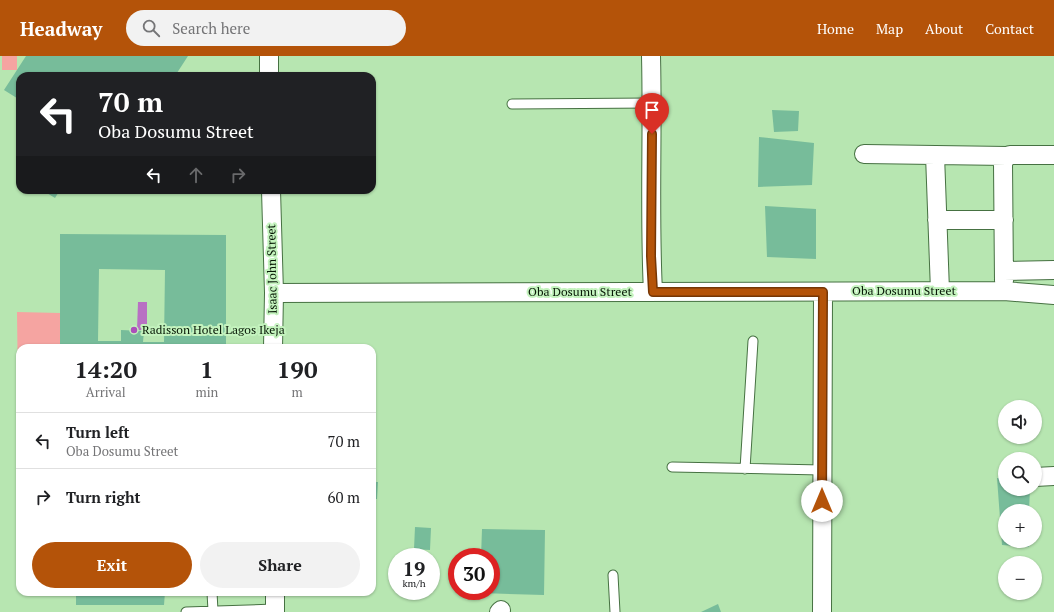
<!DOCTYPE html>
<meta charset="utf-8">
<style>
:root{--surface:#fff;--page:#f2f2f2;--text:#202124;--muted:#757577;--line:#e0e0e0;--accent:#b45309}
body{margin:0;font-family:"PT Serif",serif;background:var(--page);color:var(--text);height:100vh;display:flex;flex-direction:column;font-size:15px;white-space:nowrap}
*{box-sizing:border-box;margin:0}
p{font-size:13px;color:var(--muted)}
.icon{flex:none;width:22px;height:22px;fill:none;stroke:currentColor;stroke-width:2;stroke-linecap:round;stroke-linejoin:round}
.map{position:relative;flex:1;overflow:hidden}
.panel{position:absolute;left:16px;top:288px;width:360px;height:252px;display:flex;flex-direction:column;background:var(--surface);border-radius:12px;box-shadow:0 1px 3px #0004}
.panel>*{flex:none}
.hud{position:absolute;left:16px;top:16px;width:360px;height:122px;border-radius:12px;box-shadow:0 1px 3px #0004;background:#202124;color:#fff;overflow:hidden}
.controls{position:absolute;left:998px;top:344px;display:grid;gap:8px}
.controls a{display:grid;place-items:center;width:44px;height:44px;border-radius:50%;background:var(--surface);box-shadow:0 1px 3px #0004;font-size:20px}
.speed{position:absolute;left:388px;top:492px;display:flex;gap:8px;font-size:20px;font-weight:700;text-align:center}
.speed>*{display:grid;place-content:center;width:52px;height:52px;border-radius:50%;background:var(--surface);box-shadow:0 1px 3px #0004;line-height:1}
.speed small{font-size:10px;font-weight:400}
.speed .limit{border:6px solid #d22;background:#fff;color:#111}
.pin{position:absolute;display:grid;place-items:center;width:34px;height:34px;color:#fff;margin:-41px -17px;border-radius:50% 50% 50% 0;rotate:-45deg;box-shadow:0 0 4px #0007}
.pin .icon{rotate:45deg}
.me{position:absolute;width:44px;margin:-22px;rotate:0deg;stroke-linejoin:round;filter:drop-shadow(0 0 3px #0008)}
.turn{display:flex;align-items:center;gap:14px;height:84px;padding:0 16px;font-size:18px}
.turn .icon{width:52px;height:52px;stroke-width:2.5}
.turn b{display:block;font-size:28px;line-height:34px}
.lanes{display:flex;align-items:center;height:38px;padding:0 16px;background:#0003;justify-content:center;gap:20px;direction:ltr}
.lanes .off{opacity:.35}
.eta{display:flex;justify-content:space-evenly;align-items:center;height:68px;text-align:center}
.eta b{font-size:24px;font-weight:600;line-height:28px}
.cta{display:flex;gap:8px;margin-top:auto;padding:8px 16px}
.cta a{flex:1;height:46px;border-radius:24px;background:var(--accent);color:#fff;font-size:16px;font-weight:600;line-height:46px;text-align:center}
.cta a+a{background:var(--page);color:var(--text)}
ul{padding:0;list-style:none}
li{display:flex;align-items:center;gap:12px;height:56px;padding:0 16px;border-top:1px solid var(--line)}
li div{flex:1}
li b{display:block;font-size:15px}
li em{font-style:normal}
header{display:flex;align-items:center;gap:24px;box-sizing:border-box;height:56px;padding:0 20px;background:var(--accent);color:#fff}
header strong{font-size:19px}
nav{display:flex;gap:22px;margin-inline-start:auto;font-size:14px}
.search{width:280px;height:36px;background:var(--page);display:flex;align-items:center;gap:10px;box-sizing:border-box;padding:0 14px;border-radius:22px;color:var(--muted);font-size:15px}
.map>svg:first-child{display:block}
.green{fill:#f5a4a1}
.water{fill:#b870c3}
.building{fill:#77bc9a;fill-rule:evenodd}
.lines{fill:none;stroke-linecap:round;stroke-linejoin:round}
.service-casing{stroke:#467142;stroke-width:11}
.minor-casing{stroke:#467142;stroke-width:20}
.service{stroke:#fff;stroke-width:9}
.minor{stroke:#fff;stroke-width:18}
.route-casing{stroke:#753606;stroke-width:10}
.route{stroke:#b45309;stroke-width:7}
.poi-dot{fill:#ac4fba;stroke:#c4f3be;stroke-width:1.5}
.labels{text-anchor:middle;stroke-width:4;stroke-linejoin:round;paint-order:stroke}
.street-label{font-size:12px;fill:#071806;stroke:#c4f3be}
.poi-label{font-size:12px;fill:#071806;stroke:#c4f3be;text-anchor:start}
</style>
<header>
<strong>Headway</strong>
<div class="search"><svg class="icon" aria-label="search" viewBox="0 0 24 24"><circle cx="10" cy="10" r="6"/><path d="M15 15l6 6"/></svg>Search here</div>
<nav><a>Home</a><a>Map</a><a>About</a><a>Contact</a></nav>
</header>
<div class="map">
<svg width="1054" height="556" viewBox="0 0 1054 556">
<rect width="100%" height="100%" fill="#b7e6b1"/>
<!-- green -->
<path class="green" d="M 2,0 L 17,0 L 17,14 L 2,14 Z
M 17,256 L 60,257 L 60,292 L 20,292 L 20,338 L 18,338 Z"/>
<!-- water -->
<path class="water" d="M 138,246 L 147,246 L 147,274 L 137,274 Z"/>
<!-- building -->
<path class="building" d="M 26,0 L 188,0 L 175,20 L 20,20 L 20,44 L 4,34 Z
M 772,54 L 799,55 L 798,75 L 774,76 Z
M 759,81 L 814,87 L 812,129 L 758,131 Z
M 42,134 L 60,134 L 55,142 Z
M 765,150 L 816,153 L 816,203 L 767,201 Z
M 60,178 L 226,179 L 226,292 L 60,292 ZM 99,213 L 165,214 L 164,286 L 143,286 L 144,275 L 121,274 L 121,285 L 98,285 Z
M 997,422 L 1005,422 L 1005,433 L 1030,433 L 1029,455 L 1005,455 L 1005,485 L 1029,485 L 1029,491 L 1002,489 Z
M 372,426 L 378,426 L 377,443 L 372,443 Z
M 415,471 L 431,472 L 430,494 L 414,493 Z
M 482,473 L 545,474 L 544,539 L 480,537 L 480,535 L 491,535 L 491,501 L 481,501 Z
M 76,536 L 165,536 L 164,549 L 76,549 Z
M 718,548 L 721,556 L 701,556 Z"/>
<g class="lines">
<defs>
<path id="service" d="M 512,48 L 652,47
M 672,411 L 822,414
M 745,413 L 753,285
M 613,519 L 615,556
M 212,536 L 213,555
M 186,556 L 275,553"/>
<path id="minor" d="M 269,0 L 269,20
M 651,0 C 653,79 649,157 653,236
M 864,98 L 1007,100
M 935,99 L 940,235
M 271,134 L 274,237 L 273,292
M 937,164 L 1004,164
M 1004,215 L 1054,214
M 1004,225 L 1003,107 L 1007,100 L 1010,99 L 1054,99
M 274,237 L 1004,235 L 1054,239
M 1035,421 L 1054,420
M 275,536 L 275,556
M 499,556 L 501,554
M 822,556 L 823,236"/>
</defs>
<!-- service casing -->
<use href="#service" class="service-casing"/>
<!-- minor casing -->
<use href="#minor" class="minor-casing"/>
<!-- service -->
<use href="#service" class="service"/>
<!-- minor -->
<use href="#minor" class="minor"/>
</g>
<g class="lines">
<defs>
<path id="route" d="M 652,78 L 651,200 L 653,236 L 823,236 L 822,445"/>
</defs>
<!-- route casing -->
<use href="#route" class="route-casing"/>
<!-- route -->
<use href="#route" class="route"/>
</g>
<!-- markers -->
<circle class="poi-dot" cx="134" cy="274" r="4"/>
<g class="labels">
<!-- street labels -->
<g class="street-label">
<text transform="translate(272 213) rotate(-91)" y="4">Isaac John Street</text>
<text x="904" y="239">Oba Dosumu Street</text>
<text x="580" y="240">Oba Dosumu Street</text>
</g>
<!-- poi labels -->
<g class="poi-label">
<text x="142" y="278">Radisson Hotel Lagos Ikeja</text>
</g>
</g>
</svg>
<div class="controls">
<a><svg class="icon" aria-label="sound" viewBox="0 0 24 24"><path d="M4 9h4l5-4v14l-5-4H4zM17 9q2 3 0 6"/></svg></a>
<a><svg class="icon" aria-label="search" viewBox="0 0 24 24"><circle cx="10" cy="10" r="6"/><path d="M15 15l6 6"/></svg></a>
<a>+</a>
<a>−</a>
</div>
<div class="speed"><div>19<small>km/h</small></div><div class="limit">30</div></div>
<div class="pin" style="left:652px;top:78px;background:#d93025"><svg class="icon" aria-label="arrive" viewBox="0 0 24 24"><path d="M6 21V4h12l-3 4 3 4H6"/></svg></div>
<svg class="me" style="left:822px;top:445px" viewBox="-20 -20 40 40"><circle r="19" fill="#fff"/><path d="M0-13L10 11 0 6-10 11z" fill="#b45309"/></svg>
<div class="hud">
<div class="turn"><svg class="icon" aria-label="left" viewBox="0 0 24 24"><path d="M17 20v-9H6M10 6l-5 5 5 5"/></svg><div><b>70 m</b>Oba Dosumu Street</div></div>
<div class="lanes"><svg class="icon" aria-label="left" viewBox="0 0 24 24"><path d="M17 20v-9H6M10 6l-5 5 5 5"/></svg><svg class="icon off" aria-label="ahead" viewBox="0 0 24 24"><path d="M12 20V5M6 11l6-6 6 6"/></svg><svg class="icon off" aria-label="right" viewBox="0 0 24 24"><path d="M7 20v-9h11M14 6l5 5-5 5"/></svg></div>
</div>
<section class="panel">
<div class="eta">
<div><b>14:20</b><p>Arrival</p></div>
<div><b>1</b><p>min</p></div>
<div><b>190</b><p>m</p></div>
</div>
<ul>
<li><svg class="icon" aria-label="left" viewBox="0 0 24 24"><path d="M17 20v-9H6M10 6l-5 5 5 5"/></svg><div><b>Turn left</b><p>Oba Dosumu Street</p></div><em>70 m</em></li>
<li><svg class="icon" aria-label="right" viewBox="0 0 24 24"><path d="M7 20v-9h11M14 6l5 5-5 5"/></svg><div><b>Turn right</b></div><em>60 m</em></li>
</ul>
<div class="cta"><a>Exit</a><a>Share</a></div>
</section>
</div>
